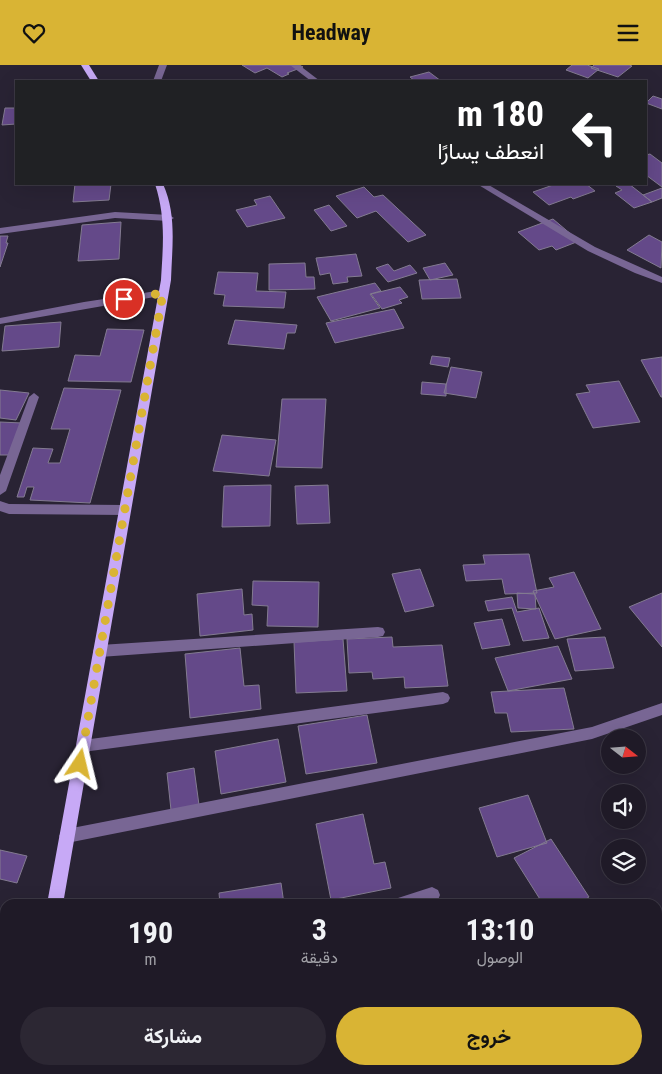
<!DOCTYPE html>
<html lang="ar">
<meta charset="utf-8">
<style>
:root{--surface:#1f1a27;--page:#2c2733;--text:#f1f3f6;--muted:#a1a1a7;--line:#3c3844;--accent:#d9b434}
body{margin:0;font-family:"Roboto Condensed",Vazirmatn,sans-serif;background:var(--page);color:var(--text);direction:rtl;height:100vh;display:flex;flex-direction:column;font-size:19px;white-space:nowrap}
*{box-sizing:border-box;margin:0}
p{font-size:16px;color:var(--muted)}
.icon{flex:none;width:28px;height:28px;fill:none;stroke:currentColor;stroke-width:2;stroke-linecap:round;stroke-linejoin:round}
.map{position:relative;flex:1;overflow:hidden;direction:ltr}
.side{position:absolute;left:0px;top:834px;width:662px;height:176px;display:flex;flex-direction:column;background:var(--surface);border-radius:15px 15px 0 0;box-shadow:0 5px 20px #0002,0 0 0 1px var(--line);direction:rtl}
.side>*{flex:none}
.banner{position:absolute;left:15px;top:15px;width:632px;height:105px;border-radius:0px;box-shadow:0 5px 20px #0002,0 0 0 1px var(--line);direction:rtl;background:#202124;color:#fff;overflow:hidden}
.needle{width:32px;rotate:107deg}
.buttons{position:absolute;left:601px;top:664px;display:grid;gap:10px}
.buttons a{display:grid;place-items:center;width:45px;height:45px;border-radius:50%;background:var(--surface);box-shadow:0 5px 20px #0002,0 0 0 1px var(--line);font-size:25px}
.pin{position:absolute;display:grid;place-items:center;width:42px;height:42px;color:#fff;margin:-21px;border:2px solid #fff;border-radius:50%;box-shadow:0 1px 5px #0007}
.me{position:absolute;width:55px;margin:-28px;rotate:10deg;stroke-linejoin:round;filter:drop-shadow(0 0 4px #0008)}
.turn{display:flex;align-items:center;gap:18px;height:105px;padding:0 20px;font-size:22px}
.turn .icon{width:65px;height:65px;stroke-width:2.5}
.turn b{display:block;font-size:35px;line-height:42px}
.eta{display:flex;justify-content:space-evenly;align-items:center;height:85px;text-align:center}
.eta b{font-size:30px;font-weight:700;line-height:35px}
.button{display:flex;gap:10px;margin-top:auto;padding:10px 20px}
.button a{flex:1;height:58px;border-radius:30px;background:var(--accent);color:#111;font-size:20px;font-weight:700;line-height:58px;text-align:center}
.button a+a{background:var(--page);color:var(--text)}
header{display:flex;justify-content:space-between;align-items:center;height:65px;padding:0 20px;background:var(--accent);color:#111;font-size:22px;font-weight:700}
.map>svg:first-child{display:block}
.building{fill:#644989;stroke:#837b91}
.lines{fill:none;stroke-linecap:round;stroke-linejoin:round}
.minor{fill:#786694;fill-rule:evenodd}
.major{fill:#c7a9f6;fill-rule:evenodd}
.route{stroke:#d9b434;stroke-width:9;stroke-dasharray:0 16.2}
</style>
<header><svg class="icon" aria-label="menu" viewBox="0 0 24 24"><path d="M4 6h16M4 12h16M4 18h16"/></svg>Headway<svg class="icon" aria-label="heart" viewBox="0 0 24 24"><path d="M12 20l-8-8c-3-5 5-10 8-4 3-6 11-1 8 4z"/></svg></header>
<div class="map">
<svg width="662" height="1009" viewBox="0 0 662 1009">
<rect width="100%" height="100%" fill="#292334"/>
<!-- building -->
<path class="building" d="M 242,0 L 299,0 L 303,2 L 287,8 L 289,9 L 282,12 L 267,3 L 255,8 Z
M 572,0 L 587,0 L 599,4 L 588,13 L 566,5 Z
M 594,0 L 629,0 L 632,1 L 618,12 L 591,3 Z
M 429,7 L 441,16 L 415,16 L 410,12 Z
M 653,31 L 662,34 L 662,44 L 646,38 Z
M 5,43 L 16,43 L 16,59 L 2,60 Z
M 650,89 L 662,98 L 662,122 L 646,110 L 646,90 Z
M 75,119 L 111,119 L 109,135 L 73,137 Z
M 556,119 L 586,119 L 595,126 L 573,134 L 571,132 L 549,140 L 533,127 Z
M 622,119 L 629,119 L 652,137 L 634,143 L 615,128 L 622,125 L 616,121 Z
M 364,122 L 374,132 L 383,130 L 426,170 L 408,177 L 376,146 L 357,153 L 336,131 Z
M 662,123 L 662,133 L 652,137 L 643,130 Z
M 270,131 L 285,153 L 247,162 L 236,145 L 257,140 L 254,135 Z
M 329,140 L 347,161 L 331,166 L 314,145 Z
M 553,154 L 579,176 L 556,185 L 552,181 L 539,185 L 518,167 Z
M 121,157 L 119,194 L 78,196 L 82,160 Z
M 649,170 L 662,177 L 661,203 L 627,185 Z
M 0,171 L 8,171 L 6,178 L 8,178 L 0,202 Z
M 356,189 L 362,211 L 347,212 L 348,217 L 333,219 L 330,208 L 320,210 L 316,193 Z
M 305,198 L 306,212 L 314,212 L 315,224 L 269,225 L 269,199 Z
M 445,198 L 453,210 L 430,215 L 423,203 Z
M 388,199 L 394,206 L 410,200 L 417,208 L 388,217 L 376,203 Z
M 218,207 L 258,208 L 256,226 L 286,227 L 284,243 L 223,241 L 225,230 L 214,229 Z
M 457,214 L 461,233 L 422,234 L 419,215 Z
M 375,218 L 381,226 L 370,229 L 380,243 L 331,256 L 317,232 Z
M 400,222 L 408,232 L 399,235 L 402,238 L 382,244 L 371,229 Z
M 394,244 L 404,263 L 335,278 L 326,258 Z
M 235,255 L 297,260 L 295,268 L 287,268 L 284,284 L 228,279 Z
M 61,257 L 59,282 L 2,286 L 5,261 Z
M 107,264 L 144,265 L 131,317 L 68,316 L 75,290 L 100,291 Z
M 432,291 L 450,293 L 448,302 L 430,299 Z
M 662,292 L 662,332 L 661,332 L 641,295 Z
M 451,302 L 482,307 L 476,333 L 444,328 Z
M 619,316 L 640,357 L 593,363 L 576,329 L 590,327 L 586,320 Z
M 422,317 L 446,319 L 446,331 L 421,329 Z
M 64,323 L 121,325 L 90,438 L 30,435 L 34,422 L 27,422 L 24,432 L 17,432 L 33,383 L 53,384 L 48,398 L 60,398 L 70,364 L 51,364 Z
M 0,325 L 29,328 L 16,355 L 0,353 Z
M 282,334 L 326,334 L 322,403 L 276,402 Z
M 0,357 L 22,358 L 12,390 L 0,390 Z
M 222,370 L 276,375 L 269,411 L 213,406 Z
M 271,420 L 270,461 L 222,462 L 224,421 Z
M 328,420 L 330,458 L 297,459 L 295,421 Z
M 529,489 L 537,528 L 505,529 L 502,514 L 466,516 L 463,500 L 485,499 L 483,490 Z
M 420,504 L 434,541 L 405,547 L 392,509 Z
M 574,507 L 601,564 L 555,574 L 533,526 L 554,522 L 549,513 Z
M 253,516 L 319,517 L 318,562 L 267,561 L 268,541 L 252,540 Z
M 242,524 L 244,550 L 252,549 L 253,565 L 200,571 L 197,529 Z
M 517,528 L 535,529 L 536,544 L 518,543 Z
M 662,528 L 662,582 L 629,542 Z
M 512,532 L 517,547 L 539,543 L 549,573 L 523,576 L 512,543 L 488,546 L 485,536 Z
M 502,554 L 510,580 L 482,584 L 474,558 Z
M 392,572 L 393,582 L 442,580 L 448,621 L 405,623 L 404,612 L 373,614 L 372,607 L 349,608 L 347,574 Z
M 605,572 L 614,603 L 575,606 L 567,574 Z
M 343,574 L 347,626 L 296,628 L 294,577 Z
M 558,581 L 572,614 L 508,626 L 495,593 Z
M 240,583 L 244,621 L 259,620 L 261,644 L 190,653 L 185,589 Z
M 564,623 L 574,664 L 511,667 L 507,648 L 495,648 L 491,627 Z
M 367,650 L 377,698 L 306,709 L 298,661 Z
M 278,674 L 286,717 L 221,729 L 215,686 Z
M 194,703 L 199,740 L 171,745 L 167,708 Z
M 528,730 L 547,778 L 497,792 L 479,743 Z
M 363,749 L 374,799 L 385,797 L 391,823 L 331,835 L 316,759 Z
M 551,774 L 589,832 L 577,839 L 543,839 L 514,793 Z
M 0,785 L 27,791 L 17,818 L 0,814 Z
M 281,818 L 284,839 L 220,839 L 219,828 Z
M 229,1005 L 235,1005 L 235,1009 L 206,1009 Z
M 270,1005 L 316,1005 L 311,1009 L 273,1009 Z
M 361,1005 L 409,1005 L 411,1009 L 362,1009 Z"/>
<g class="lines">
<!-- minor -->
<path class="minor" d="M 159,0 L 167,0 L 161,16 L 153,16 Z
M 290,0 L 299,0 L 320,16 L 311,16 Z
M 477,119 L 487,119 L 595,182 L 662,212 L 662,218 L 635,208 L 588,186 Z
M 115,147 L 169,150 L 174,153 L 169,156 L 115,153 L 0,169 L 0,163 Z
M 163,225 L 166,226 L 166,230 L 0,259 L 0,253 L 84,237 Z
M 34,328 L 39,332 L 6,426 L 0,430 L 0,410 L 29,332 Z
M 0,436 L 9,439 L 125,440 L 131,445 L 125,450 L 9,449 L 0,446 Z
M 378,562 L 383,563 L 385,567 L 383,571 L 378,572 L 100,592 L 95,590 L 93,586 L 95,582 L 100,580 Z
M 443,627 L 448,629 L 450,633 L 448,637 L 443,639 L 83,687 L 78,686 L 76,681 L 78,676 L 83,675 Z
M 662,638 L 662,650 L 592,674 L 67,778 L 62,776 L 59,771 L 62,766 L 67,764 L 592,662 Z
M 432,822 L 438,825 L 440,830 L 438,835 L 429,839 L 396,839 L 398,833 Z
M 0,848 L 5,849 L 5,865 L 0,864 Z"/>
<!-- major -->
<path class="major" d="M 81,0 L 89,0 L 99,16 L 91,16 Z
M 155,119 L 163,119 C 177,150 172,182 171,215 L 63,839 L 47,839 L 161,215 C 163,180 166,153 155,119 Z
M 15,1005 L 33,1005 L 32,1009 L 14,1009 Z"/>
</g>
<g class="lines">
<!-- route -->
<path class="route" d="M 80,699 L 163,228 L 124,234"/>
</g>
</svg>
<div class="buttons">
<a><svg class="needle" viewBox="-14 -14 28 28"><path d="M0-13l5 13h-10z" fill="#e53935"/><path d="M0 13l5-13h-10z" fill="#a1a1a7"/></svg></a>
<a><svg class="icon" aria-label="sound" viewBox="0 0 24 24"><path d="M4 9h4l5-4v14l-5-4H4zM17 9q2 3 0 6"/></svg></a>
<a><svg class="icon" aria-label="layers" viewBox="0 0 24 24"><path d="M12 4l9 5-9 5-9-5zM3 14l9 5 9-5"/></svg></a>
</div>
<div class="pin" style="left:124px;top:234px;background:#d93025"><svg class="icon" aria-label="arrive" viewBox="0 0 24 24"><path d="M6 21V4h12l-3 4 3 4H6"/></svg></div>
<svg class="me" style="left:80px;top:699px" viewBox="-20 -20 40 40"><path d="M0-17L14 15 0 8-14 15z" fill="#d9b434" stroke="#fff" stroke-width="4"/></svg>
<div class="banner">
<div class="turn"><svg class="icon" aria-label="left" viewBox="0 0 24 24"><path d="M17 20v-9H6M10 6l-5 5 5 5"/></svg><div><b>180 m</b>انعطف يسارًا</div></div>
</div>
<section class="side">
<div class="eta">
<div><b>13:10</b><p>الوصول</p></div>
<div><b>3</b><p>دقيقة</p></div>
<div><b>190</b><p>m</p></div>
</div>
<div class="button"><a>خروج</a><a>مشاركة</a></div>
</section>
</div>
